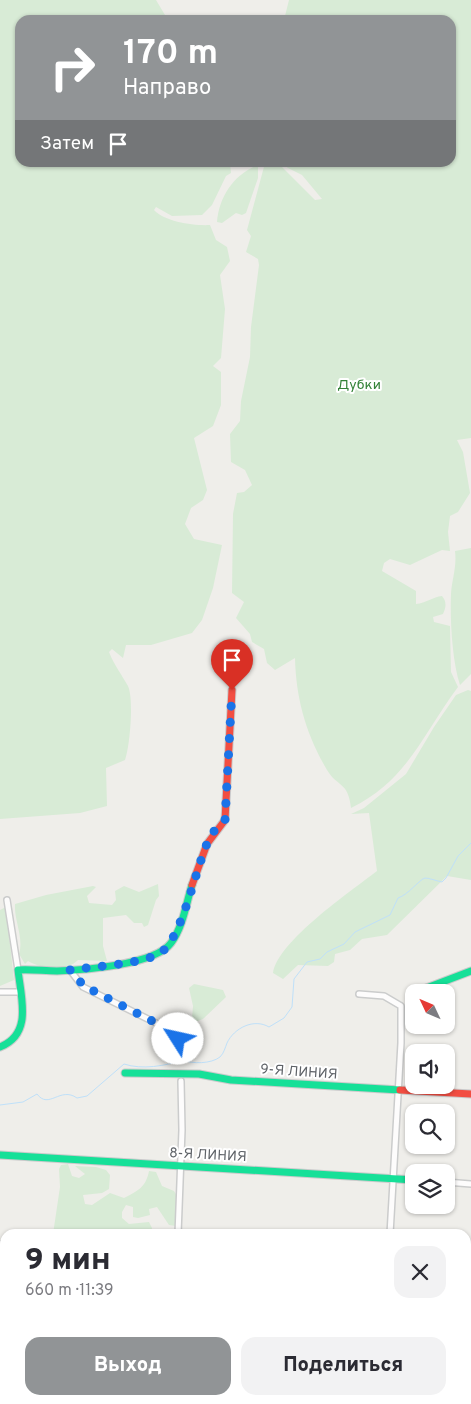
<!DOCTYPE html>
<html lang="ru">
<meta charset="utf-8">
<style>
:root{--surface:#fff;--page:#f2f2f3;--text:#2b2b33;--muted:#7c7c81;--accent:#919496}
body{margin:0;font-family:Overpass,sans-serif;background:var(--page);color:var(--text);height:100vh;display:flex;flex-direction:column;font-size:19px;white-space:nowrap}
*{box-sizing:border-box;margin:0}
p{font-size:16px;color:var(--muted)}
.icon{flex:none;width:28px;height:28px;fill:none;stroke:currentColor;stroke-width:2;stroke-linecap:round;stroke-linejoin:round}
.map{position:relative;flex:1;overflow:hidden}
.drawer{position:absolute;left:0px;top:1229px;width:471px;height:176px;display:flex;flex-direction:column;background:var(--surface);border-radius:15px 15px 0 0;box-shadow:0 1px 4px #0004}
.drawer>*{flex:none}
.top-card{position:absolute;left:15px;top:15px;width:441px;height:152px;border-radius:15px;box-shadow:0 1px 4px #0004;background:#919496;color:#fff;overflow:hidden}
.needle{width:32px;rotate:314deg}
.controls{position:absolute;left:405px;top:984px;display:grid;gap:10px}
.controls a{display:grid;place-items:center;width:50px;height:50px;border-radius:10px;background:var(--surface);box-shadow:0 1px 4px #0004;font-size:25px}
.pin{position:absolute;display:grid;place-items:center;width:42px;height:42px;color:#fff;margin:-51px -21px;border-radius:50% 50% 50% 0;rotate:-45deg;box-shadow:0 0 5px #0007}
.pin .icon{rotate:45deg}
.me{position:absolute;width:55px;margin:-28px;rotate:305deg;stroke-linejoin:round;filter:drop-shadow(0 0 4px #0008)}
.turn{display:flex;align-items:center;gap:18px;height:105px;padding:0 25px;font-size:22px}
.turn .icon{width:65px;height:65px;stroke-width:2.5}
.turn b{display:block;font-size:35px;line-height:42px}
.then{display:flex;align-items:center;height:48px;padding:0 25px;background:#0003;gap:10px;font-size:19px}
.round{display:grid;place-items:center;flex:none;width:52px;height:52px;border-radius:15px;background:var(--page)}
.overview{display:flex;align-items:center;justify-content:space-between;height:85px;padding:0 25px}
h1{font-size:30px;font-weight:800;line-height:38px}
.button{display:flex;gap:10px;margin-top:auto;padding:10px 25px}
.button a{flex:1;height:58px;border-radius:15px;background:var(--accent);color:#fff;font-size:20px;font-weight:800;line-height:58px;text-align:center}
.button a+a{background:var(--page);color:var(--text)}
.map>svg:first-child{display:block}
.green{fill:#d8ebd6}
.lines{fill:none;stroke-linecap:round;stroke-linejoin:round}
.stream{stroke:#bfe0f9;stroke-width:1}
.street-casing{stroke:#cbcccc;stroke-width:8}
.fast-casing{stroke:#cacacb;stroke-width:9}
.jam-casing{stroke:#cacacb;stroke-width:9}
.street{stroke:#fdfcfc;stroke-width:5}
.fast{stroke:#16e098;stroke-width:7}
.jam{stroke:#f24e42;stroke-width:7}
.route{stroke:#1a73e8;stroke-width:9;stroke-dasharray:0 16.2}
.labels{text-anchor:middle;stroke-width:4;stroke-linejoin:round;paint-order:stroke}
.park-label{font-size:14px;fill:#348238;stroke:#fff}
.street-label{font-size:14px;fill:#5f6368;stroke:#fff}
</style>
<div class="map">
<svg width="471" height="1404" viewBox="0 0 471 1404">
<rect width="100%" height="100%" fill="#efeeea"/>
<!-- green -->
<path class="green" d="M 0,0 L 156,0 L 168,20 L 20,20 L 20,162 L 230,163 L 231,173 L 226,176 L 212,205 L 202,215 L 172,216 L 156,207 L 154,210 C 165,222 195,226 210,225 L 216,240 L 227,247 L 230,261 L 220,275 L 225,309 L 221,358 L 213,366 L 221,372 L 221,405 L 213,426 L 194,438 L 207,490 L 203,500 L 191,508 L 185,524 L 194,539 L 222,545 L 213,588 L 202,620 L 192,633 L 151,645 L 126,645 L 123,658 L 112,649 L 109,652 C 114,665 122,675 128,686 C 134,699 130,746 125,760 L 106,768 L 107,806 L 80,813 L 0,819 Z
M 289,0 L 471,0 L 471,438 L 457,440 L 463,452 L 470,493 L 458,512 L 450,516 L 448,532 L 450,551 L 442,550 L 410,565 L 390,559 L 384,563 L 382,571 L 416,591 L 416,604 C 426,603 433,597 442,596 C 447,602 446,607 443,614 L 433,617 L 434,622 L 450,626 L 451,672 L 458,687 C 422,735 408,780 351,808 C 348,781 338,788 327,770 C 306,734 296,699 295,658 L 275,670 L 267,663 L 264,649 L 252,642 L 250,634 L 236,618 L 244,602 L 232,593 L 233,514 L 237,493 L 244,492 L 252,485 L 245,470 L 231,462 L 230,434 L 240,421 L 241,401 L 250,357 L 251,327 L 259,265 L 258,259 L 246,252 L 251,236 L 247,230 L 265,163 L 278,163 L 315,200 L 322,199 L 302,175 L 288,168 L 282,163 L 451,162 L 451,20 L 284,20 Z
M 258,165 L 258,178 L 246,213 L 242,215 L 236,213 L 222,223 L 217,222 C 219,197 234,174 258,165 Z
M 471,548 L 471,674 L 460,685 C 452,660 450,620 451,594 C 452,579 457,567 455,551 Z
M 468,690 L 471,691 L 471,880 L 447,876 L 387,935 L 362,939 L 350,950 L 335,954 L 334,962 L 328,966 L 298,965 L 283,979 L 273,973 C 278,941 350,892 377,871 L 369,813 L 351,814 L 364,808 L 406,774 L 434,727 L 456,695 Z
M 158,884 L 159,896 L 156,900 L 148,925 L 144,927 L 142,923 L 134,923 L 126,915 L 103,918 L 103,946 L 107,961 L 78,960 C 66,972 41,969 28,961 L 25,964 L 19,954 C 24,937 14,921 15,904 L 46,895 L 93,886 L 96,887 L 87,896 L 89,903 L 112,905 L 116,900 L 115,891 L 124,886 L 139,892 Z
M 6,907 L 14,980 L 0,986 L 0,910 Z
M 194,984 L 223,990 L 226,997 L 203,1019 L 195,1022 L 192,1018 L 193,1006 L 189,988 Z
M 68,1164 L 72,1176 L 79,1178 L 85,1174 L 75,1166 L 96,1167 L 106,1170 L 110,1175 L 109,1189 L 102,1193 L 83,1195 L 85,1204 L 92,1205 L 110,1193 L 124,1198 C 138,1191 146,1187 149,1171 L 156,1172 L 162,1186 L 174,1191 L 178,1198 L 176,1226 L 169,1225 L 157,1207 L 149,1209 L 150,1215 L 138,1218 L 133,1217 L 133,1207 L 126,1205 L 122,1212 L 122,1218 L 129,1224 L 149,1222 L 152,1228 L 151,1234 L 53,1234 L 60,1187 L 59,1169 L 61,1165 Z"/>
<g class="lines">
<!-- stream -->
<path class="stream" d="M 0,1105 L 23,1102 L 37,1094 C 49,1110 60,1086 77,1098 L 87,1096 L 124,1064 C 142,1070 165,1066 183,1060 C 192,1064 211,1064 220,1057 C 224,1053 225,1048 227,1043 C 234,1028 254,1018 269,1027 L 284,1018 L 292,1007 L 294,979 L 307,962 L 320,959 L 327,952 L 344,944 L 355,932 L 390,915 L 398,898 C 408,895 420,879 425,878 C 429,878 437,881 442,882 L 446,878 L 458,856 L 471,843"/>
<defs>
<path id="street" d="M 7,900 L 18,970
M 70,970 L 83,987 L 158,1024 L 178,1039
M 0,992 L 20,992
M 359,994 L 384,996 L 401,1006 L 401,1043 L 390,1234
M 446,1182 L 471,1184
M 178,1234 L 182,1130 L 181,1081
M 0,1244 L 5,1244
M 466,1274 L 471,1274
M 466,1364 L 471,1364
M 169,1404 L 169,1400
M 380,1404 L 380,1400"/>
<path id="fast" d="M 416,992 L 471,971
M 0,1047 C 33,1034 21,998 18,970 C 31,969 44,971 57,971 C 83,970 155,965 171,943 C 183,927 186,904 192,885
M 125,1073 L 199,1074 L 231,1080 L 400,1090
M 0,1155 L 414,1180"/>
<path id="jam" d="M 192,885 L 207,844 L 225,820 L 232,690
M 400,1090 L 471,1094"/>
</defs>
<!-- street casing -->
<use href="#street" class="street-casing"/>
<!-- fast casing -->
<use href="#fast" class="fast-casing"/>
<!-- jam casing -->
<use href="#jam" class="jam-casing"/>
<!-- street -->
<use href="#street" class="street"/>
<!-- fast -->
<use href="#fast" class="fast"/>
<!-- jam -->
<use href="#jam" class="jam"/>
</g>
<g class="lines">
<!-- route -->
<path class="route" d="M 178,1039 L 158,1024 L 84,986 L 70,970 C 96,966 133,965 157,955 C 182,944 196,864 210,837 C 213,831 220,825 225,820 L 232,690"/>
</g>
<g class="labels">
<!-- park labels -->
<g class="park-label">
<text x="359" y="389">Дубки</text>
</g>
<!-- street labels -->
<g class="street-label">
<text transform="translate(299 1071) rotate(4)" y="5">9-Я ЛИНИЯ</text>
<text transform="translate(208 1154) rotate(3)" y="5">8-Я ЛИНИЯ</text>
</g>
</g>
</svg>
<div class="controls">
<a><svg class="needle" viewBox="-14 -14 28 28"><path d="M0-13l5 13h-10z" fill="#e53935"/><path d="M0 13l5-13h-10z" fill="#7c7c81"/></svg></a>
<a><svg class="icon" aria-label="sound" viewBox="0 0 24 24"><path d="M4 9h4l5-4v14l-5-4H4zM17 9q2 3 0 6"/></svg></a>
<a><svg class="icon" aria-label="search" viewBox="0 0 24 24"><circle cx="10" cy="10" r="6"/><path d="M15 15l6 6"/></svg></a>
<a><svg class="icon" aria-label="layers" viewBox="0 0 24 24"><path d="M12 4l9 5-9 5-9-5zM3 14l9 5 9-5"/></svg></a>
</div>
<div class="pin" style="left:232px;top:690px;background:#d93025"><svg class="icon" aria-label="arrive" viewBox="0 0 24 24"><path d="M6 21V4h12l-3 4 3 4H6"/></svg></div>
<svg class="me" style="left:178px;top:1039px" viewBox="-20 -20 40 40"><circle r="19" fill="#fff"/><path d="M0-13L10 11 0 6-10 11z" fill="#1a73e8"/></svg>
<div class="top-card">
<div class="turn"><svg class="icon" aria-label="right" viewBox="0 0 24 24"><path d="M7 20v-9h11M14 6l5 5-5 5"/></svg><div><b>170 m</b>Направо</div></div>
<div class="then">Затем<svg class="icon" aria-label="arrive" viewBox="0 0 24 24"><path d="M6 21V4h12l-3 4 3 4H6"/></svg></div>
</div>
<section class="drawer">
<div class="overview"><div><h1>9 мин</h1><p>660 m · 11:39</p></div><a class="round"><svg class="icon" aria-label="close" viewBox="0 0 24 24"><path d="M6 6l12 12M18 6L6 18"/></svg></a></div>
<div class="button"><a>Выход</a><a>Поделиться</a></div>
</section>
</div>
